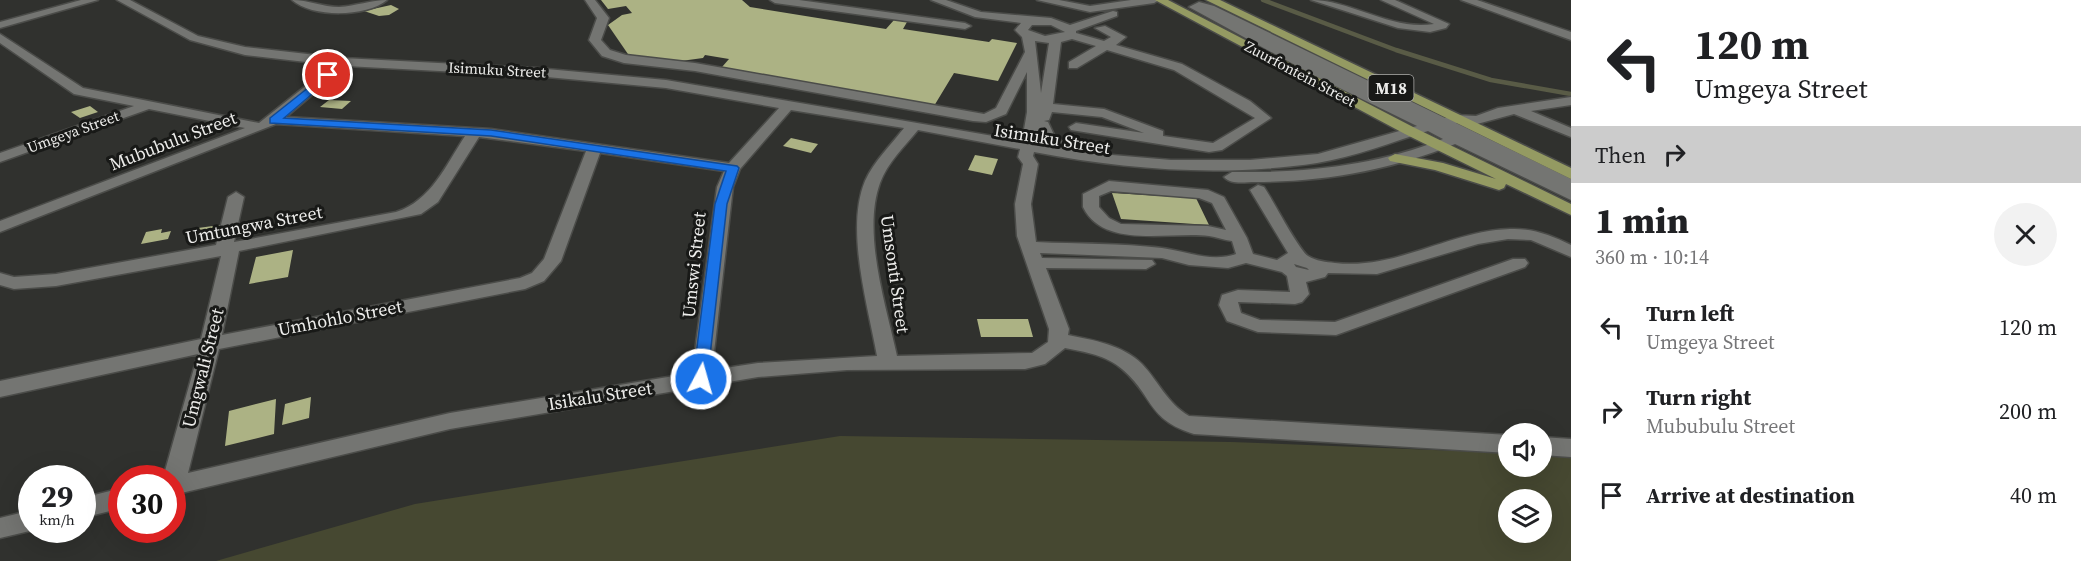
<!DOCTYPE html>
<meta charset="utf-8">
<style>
:root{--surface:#fff;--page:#f2f2f2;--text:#202124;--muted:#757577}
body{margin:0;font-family:"Source Serif 4",serif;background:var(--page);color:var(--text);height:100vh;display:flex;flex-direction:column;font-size:22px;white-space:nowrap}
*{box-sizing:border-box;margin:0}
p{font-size:20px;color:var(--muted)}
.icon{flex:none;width:33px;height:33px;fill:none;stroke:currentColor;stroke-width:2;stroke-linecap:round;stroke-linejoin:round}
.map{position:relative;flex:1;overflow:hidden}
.details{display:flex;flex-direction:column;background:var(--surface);width:510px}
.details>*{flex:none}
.hud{background:#fff;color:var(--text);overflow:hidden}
.fabs{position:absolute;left:1498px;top:423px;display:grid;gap:12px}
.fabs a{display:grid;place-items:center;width:54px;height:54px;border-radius:50%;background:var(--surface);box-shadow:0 6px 24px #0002;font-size:30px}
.speed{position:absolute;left:18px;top:465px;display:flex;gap:12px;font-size:30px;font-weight:700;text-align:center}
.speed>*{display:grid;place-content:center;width:78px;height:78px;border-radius:50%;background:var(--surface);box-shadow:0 6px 24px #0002;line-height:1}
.speed small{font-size:15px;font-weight:400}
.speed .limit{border:9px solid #d22;background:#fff;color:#111}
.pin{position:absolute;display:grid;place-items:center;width:51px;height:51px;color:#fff;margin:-26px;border:3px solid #fff;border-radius:50%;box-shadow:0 2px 6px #0007}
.me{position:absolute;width:66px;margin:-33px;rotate:6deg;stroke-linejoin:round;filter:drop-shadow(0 0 4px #0008)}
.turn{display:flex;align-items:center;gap:21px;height:126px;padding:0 24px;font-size:27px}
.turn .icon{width:78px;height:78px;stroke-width:2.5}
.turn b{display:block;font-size:42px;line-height:51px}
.then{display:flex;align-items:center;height:57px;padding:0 24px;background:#0003;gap:12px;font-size:22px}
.round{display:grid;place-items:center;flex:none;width:63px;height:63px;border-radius:32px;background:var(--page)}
.overview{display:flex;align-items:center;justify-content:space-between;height:102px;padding:0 24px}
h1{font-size:36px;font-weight:800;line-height:45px}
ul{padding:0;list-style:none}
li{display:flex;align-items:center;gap:18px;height:84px;padding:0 24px}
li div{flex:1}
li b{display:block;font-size:22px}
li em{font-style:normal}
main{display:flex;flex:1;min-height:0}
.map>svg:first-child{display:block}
.green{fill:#464831;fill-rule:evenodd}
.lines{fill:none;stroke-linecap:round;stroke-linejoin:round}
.stream{stroke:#595b46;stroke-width:4.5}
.building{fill:#acb284}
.minor-casing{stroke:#4b4c49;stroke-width:3}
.major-casing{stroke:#4b4c49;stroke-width:3}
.minor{fill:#747572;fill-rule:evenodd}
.major{fill:#949a62;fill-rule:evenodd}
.route{fill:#1a73e8;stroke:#114b97;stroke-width:1.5}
.labels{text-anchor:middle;stroke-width:6;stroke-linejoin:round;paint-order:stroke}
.far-street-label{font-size:15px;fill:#ededeb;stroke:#181917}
.shield{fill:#181917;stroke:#adadab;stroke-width:1.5}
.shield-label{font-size:16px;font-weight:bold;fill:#ededeb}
.street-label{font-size:18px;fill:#ededeb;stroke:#181917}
</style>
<main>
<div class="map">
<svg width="1571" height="561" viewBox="0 0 1571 561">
<rect width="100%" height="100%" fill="#30312e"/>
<!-- green -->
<path class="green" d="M 840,436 L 1231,442 L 1509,453 L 1509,466 L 1542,466 L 1542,455 L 1571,456 L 1571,561 L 216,561 L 415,504 ZM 1509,500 L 1542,500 L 1542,532 L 1509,532 Z"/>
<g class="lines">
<!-- stream -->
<path class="stream" d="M 1263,0 L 1396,50 L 1491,80 L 1571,94"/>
</g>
<!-- building -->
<path class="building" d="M 601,0 L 742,0 L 750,7 L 886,29 L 894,20 L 907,22 L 903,29 L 989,42 L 992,39 L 1017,43 L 998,81 L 954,73 L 934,106 L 722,67 L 729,59 L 705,55 L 703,58 L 666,63 L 630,57 L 608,25 L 622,15 L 632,13 L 626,6 L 608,9 Z
M 391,5 L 399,9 L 389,15 L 379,16 L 364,11 Z
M 329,100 L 351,101 L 342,109 L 320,107 Z
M 90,106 L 98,112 L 80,118 L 71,112 Z
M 791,138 L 818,144 L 811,153 L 783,146 Z
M 975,155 L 998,159 L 992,175 L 968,170 Z
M 1112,193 L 1196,198 L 1209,225 L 1121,219 Z
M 220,225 L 216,235 L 194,239 L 198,228 Z
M 162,229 L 161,233 L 171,231 L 168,239 L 141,244 L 146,232 Z
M 293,250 L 288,277 L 249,284 L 256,257 Z
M 977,319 L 1028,319 L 1033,337 L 981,337 Z
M 311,397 L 309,418 L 282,425 L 285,404 Z
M 276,399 L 274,434 L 225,446 L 229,411 Z"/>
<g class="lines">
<defs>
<path id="minor" d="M 81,0 L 98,0 L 0,28 L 0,22 Z
M 117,0 L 130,0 L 198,36 L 245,47 L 343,58 L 536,68 L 666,80 L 1022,141 L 1027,112 L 1027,72 L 1006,114 L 986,122 L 973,121 L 695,71 L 624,63 L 602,56 L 589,40 L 597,18 L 585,0 L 595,0 L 609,18 L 601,40 L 610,50 L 626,55 L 695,63 L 984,114 L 996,108 L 1025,52 L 1022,37 L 1015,30 L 1021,23 L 975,17 L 931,0 L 946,0 L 981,12 L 1051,18 L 1070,25 L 1113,11 L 1117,12 L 1117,16 L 1076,31 L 1076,33 L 1104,41 L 1111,37 L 1095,28 L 1105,26 L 1126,37 L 1116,45 L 1182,64 L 1250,101 L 1271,118 L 1222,150 L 1209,152 L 1071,130 L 1069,127 L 1076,123 L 1144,133 L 1102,117 L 1052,112 L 1049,120 L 1044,121 L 1048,122 L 1055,137 L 1077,152 L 1171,160 L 1250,160 L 1318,154 L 1417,126 L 1315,76 L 1189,7 L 1199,2 L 1214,6 L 1445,118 L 1455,115 L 1476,116 L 1498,108 L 1571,97 L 1571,105 L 1531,111 L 1571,128 L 1571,137 L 1514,114 L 1477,124 L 1456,123 L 1571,179 L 1571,200 L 1455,144 C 1392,170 1323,182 1255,182 C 1245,182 1231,185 1224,177 L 1232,172 C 1305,173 1375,166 1443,139 L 1428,131 C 1392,142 1354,157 1317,163 C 1223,177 1127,170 1034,152 L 1033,156 L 1038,164 L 1031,204 L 1036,242 C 1077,244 1121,243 1162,248 C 1186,251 1211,263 1236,254 L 1232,241 C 1224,240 1216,237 1209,236 C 1170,231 1104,250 1083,207 L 1083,194 L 1109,181 L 1208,190 L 1224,197 L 1247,238 L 1253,254 L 1277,260 L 1288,253 L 1250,190 L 1258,185 L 1264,187 C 1273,200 1298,249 1308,256 C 1316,261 1326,262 1335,263 C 1397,270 1449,231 1510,229 C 1532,228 1551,235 1571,245 L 1571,257 L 1531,240 L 1508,239 L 1478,244 L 1377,274 L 1328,273 L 1325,277 L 1306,282 L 1309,294 L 1302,302 L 1295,304 L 1238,302 L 1241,313 L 1260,320 L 1335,322 L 1513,259 L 1525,259 L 1528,263 L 1525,267 L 1336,335 L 1258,332 L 1227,321 L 1219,305 L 1222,295 L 1238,290 L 1290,292 L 1287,276 L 1282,272 L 1246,263 L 1228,268 L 1189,265 L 1162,258 L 1040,253 L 1042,258 L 1152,260 L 1155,264 L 1146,269 L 1046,268 L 1069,329 L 1068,335 C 1093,340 1123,345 1142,364 C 1159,382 1167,403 1189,416 L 1509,435 L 1509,453 L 1194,434 C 1146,419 1154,396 1122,369 C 1106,355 1085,352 1065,348 L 1045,364 L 1025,369 L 847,370 L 758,377 L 450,429 L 173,495 L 172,478 L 163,478 L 198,354 L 0,397 L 0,381 L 201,339 L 221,256 L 56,286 L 14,289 L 0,285 L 0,273 L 14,277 L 56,274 L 216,245 L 228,197 L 236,192 L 244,197 L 234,242 L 396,212 C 431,201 446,165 465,136 L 276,124 L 0,232 L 0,221 L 245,128 L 149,109 L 0,162 L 0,153 L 134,106 L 74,94 L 0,43 L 0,34 L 83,88 L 259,123 L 332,65 L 245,55 L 190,40 ZM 1032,25 L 1051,25 L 1065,32 L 1045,36 L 1028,30 ZM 1072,39 L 1096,46 L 1069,62 L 1069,68 L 1077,68 L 1107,50 L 1174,70 L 1255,118 L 1213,143 L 1163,136 L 1163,131 L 1104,109 L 1053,104 L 1061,42 ZM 1035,41 L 1049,43 L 1041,93 ZM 346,66 L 536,76 L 666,88 L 779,108 L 729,163 L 491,129 L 286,117 ZM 791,110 L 904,128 C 891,145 874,161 865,181 C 845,229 868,306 877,356 L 758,363 L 712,370 L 733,187 L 740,169 ZM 918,130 L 1020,149 L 1018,157 L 1023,164 L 1015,204 L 1017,236 L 1049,329 L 1048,342 L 1032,353 L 897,356 C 886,305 862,233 880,183 C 887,163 905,146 918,130 ZM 1038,131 L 1044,142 L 1052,147 L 1036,144 ZM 479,137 L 586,151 L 544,259 L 532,273 L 520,278 L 222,335 L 239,251 L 421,214 L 438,202 ZM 600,153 L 724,171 L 717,187 L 692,373 L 450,413 L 188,473 L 219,349 L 525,289 L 544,281 L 561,261 ZM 1111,191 L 1199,198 L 1212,203 L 1226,230 L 1208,226 L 1121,224 L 1109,218 L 1099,207 L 1099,196 ZM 1294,264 L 1307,268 L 1309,270 L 1296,267 Z
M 292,0 C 308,0 323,7 339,7 C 356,6 371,0 387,0 C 367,17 312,18 292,0 Z
M 770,0 L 799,0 L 965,23 L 971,26 L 965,29 L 775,3 Z
M 1037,0 L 1059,0 L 1090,6 L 1131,0 L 1159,0 L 1154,3 L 1090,12 Z
M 1311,0 C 1352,0 1391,31 1434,24 L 1381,0 L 1395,0 L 1449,24 L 1446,28 L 1430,32 L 1398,28 Z
M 1461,0 L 1477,0 L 1571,32 L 1571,40 Z
M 1542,437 L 1571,439 L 1571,457 L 1542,455 Z
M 122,488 L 122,508 L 82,518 L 82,498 Z
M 32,510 L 32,530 L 34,530 L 0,538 L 0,518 Z"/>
<path id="major" d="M 1155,0 L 1168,0 L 1415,128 L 1571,204 L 1571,215 L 1506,184 L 1504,188 L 1499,190 L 1435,170 L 1390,161 L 1388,158 L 1395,154 L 1443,163 L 1496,179 L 1405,134 Z
M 1206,0 L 1220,0 L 1571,168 L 1571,179 Z"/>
</defs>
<!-- minor casing -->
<use href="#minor" class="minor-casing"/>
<!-- major casing -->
<use href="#major" class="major-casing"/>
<!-- minor -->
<use href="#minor" class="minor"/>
<!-- major -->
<use href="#major" class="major"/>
</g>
<!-- route -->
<path class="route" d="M 328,72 L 332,73 L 332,77 L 284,118 L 491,130 L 737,166 L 739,168 L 727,204 L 707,383 L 701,385 L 693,379 L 715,204 L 726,171 L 491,136 L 270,123 L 270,118 Z"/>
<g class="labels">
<!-- far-street labels -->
<g class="far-street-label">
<text transform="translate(497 70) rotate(3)" y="5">Isimuku Street</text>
<text transform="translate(1300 74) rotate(28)" y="5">Zuurfontein Street</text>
<text transform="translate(73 132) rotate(-20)" y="5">Umgeya Street</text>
</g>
<!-- shield labels -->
<rect class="shield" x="1368.5" y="75" width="45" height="26" rx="4.5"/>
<g class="shield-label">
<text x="1391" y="94">M18</text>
</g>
<!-- street labels -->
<g class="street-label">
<text transform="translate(1052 139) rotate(9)" y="6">Isimuku Street</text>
<text transform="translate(173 141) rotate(-21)" y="6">Mububulu Street</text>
<text transform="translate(254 225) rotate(-11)" y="6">Umtungwa Street</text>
<text transform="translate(694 265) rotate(-84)" y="6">Umswi Street</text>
<text transform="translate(895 274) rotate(82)" y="6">Umsonti Street</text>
<text transform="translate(340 318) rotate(-11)" y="6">Umhohlo Street</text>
<text transform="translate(203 368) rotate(-76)" y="6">Umgwali Street</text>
<text transform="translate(600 396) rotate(-9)" y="6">Isikalu Street</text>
</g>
</g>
</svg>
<div class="fabs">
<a><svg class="icon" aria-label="sound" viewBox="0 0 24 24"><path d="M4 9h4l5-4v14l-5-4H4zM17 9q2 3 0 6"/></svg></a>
<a><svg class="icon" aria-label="layers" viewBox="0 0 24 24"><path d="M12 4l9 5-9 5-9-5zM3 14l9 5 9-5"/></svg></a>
</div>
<div class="speed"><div>29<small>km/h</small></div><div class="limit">30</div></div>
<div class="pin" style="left:328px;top:75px;background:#d93025"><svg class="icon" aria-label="arrive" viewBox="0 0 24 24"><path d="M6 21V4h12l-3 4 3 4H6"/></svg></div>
<svg class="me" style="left:701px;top:379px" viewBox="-20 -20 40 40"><circle r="17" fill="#1a73e8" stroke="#fff" stroke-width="3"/><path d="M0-11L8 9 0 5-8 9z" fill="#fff"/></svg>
</div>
<section class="details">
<div class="hud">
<div class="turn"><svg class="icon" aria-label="left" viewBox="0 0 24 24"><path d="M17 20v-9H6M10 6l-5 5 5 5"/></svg><div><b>120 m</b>Umgeya Street</div></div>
<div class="then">Then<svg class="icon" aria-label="right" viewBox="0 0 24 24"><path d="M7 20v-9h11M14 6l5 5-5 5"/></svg></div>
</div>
<div class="overview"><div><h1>1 min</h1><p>360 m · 10:14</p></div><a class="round"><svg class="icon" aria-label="close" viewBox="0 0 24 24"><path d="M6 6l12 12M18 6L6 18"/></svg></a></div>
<ul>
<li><svg class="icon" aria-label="left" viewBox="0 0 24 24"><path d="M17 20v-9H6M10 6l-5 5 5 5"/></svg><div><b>Turn left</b><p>Umgeya Street</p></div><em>120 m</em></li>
<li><svg class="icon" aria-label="right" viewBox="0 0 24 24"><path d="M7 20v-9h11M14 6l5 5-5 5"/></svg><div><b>Turn right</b><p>Mububulu Street</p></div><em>200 m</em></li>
<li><svg class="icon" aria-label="arrive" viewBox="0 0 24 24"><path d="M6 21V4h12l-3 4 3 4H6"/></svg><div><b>Arrive at destination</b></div><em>40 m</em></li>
</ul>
</section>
</main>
